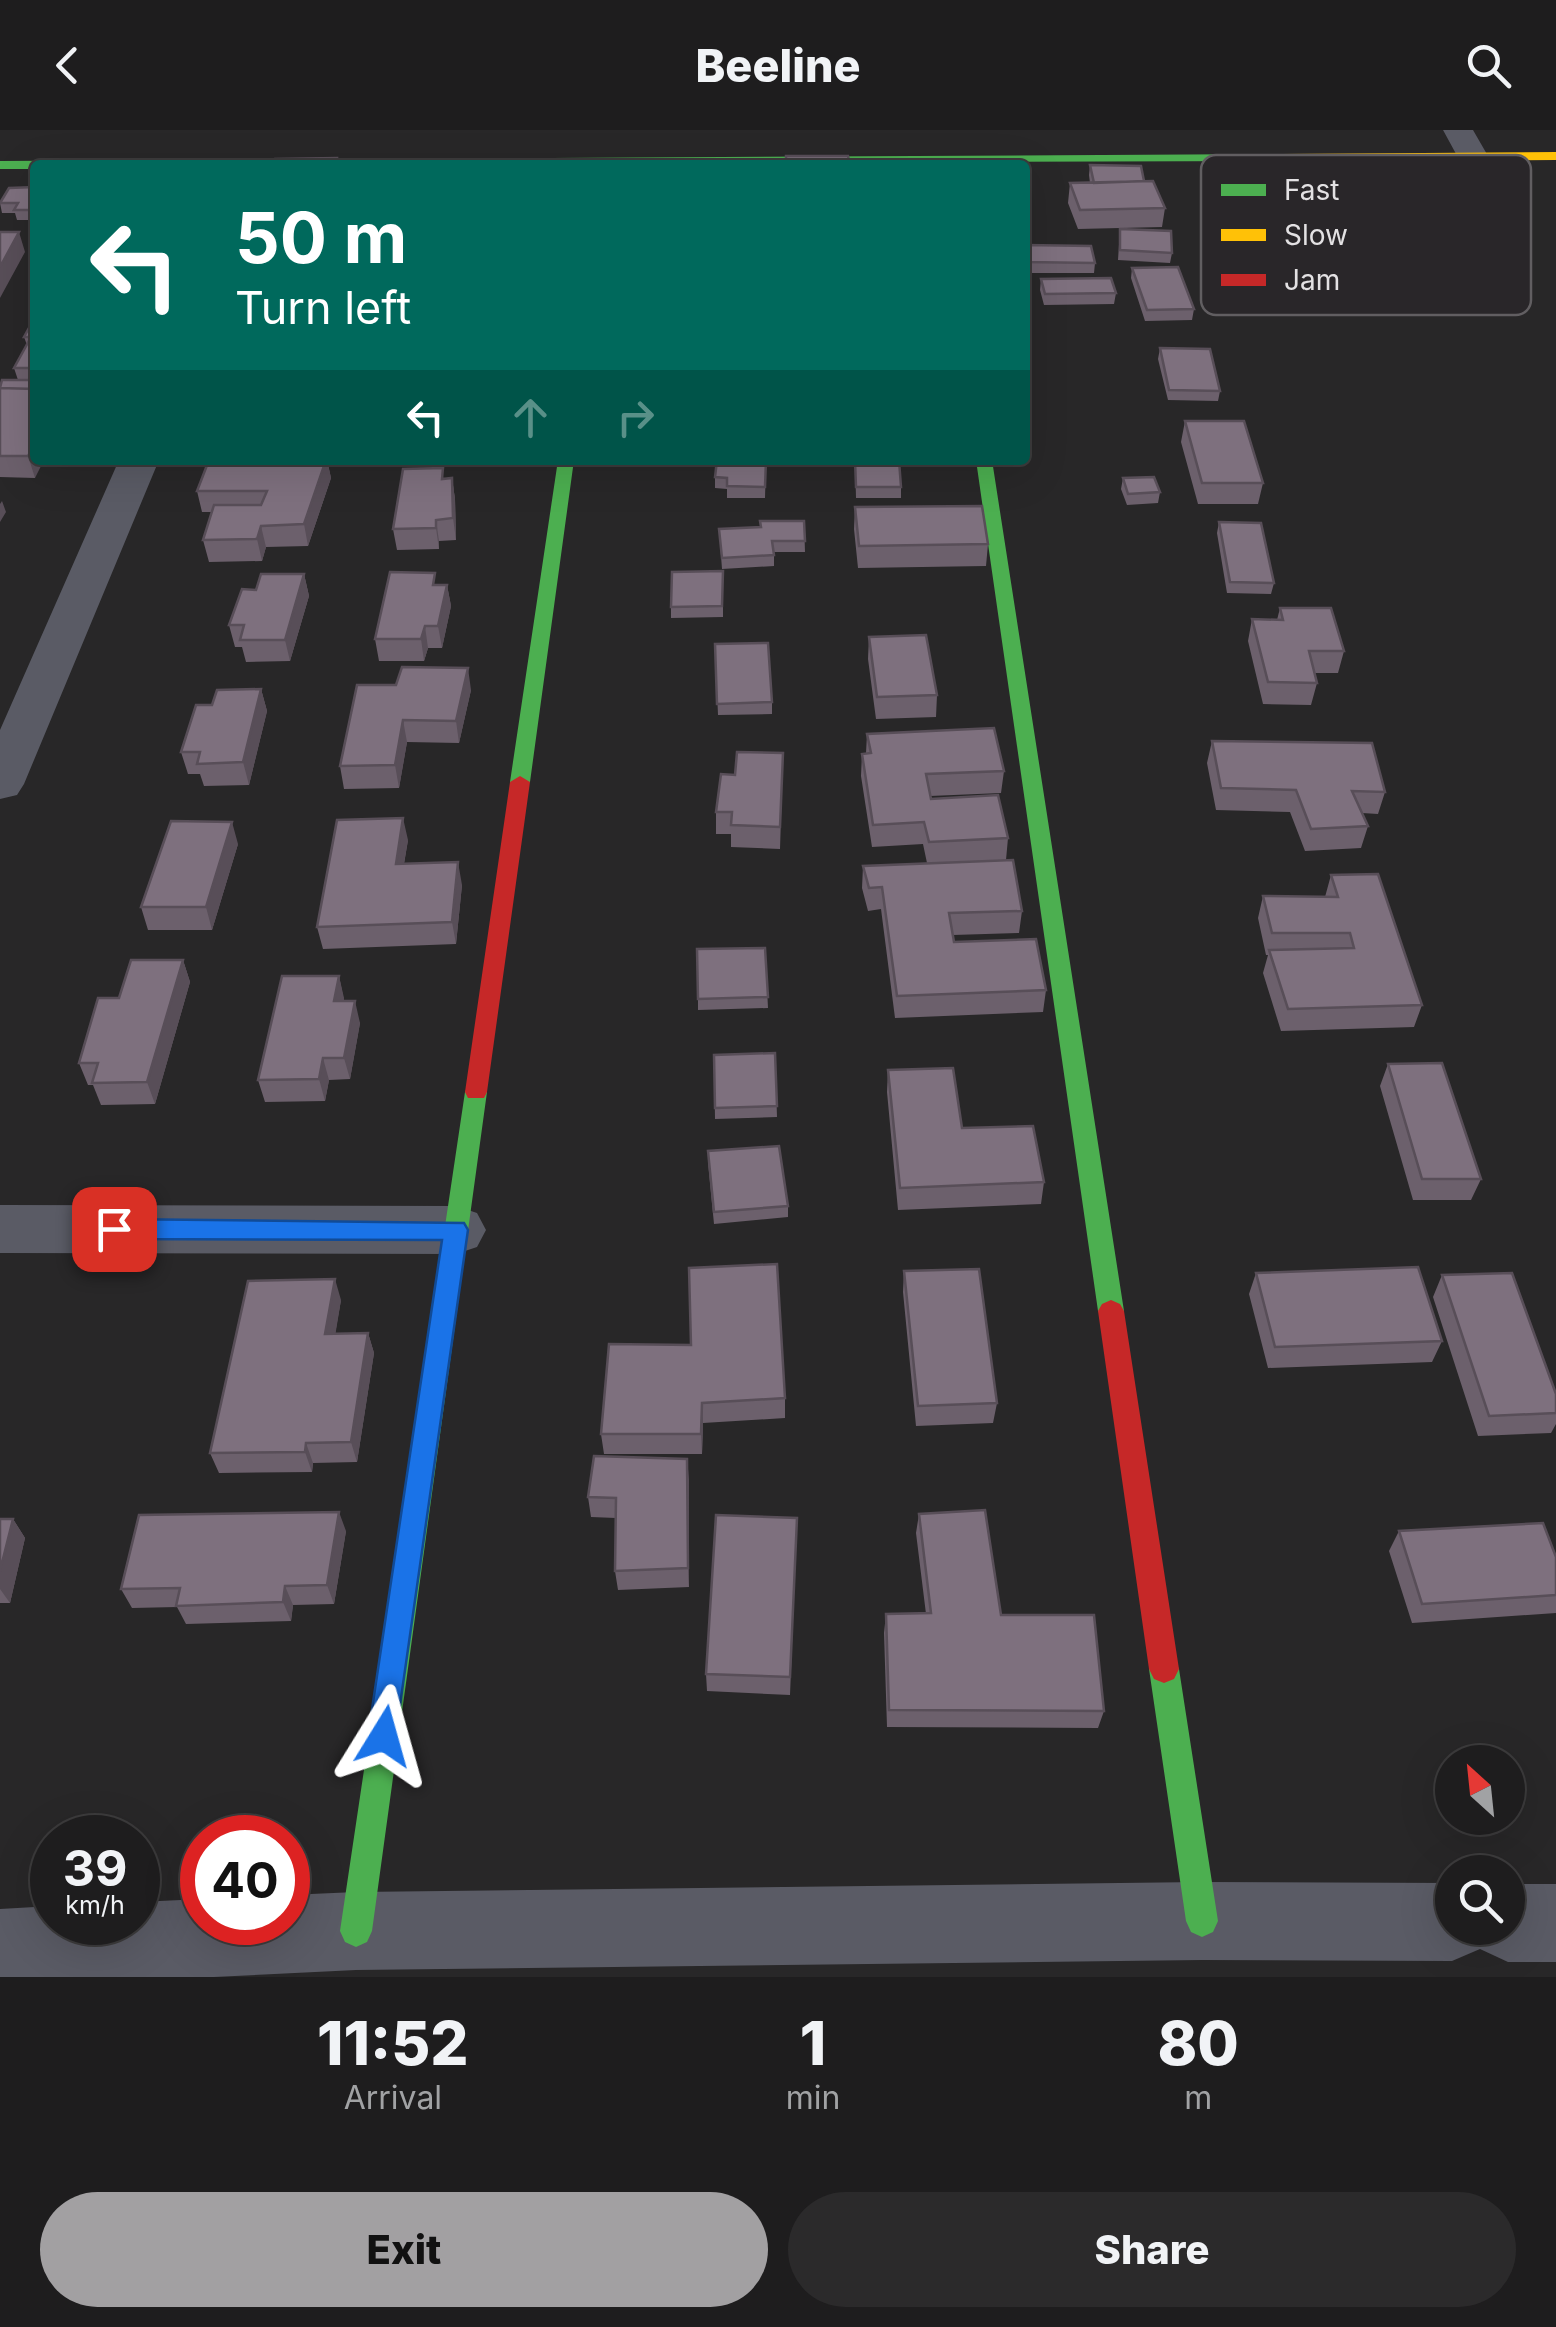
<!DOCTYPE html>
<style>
:root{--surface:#1e1d1e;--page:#2b2a2b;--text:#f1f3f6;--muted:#a1a2a4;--line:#3c3b3c;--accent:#a2a0a2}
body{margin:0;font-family:Inter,sans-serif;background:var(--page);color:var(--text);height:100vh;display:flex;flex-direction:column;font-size:38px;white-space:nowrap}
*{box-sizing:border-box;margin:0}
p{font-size:32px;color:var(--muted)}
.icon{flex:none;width:55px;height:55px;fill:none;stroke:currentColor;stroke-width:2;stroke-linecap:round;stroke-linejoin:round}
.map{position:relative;height:1847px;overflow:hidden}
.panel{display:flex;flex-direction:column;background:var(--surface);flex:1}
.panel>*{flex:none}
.hud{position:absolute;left:30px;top:30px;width:1000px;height:305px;border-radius:10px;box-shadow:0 10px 40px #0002,0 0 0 2px var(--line);background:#00695c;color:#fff;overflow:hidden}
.needle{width:65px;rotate:333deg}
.buttons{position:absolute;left:1435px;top:1615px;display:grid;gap:20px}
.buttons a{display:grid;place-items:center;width:90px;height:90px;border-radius:50%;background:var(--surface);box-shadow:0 10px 40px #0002,0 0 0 2px var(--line);font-size:50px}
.speed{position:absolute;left:30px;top:1685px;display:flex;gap:20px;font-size:50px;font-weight:700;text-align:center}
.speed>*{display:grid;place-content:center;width:130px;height:130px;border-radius:50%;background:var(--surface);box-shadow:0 10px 40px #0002,0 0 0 2px var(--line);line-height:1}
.speed small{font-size:25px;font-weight:400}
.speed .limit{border:15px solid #d22;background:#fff;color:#111}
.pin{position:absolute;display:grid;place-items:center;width:85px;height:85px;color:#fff;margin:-42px;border-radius:20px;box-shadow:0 5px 15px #0006}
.me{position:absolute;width:110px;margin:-55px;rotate:8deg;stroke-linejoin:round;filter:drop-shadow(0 0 8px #0008)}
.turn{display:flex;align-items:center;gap:35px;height:210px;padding:0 40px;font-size:45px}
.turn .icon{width:130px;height:130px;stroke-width:2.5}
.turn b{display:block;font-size:70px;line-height:85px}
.lanes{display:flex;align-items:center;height:95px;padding:0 40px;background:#0003;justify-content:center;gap:50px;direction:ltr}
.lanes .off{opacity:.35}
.eta{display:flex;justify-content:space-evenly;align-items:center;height:170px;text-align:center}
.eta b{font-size:60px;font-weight:800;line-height:70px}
.primary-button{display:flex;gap:20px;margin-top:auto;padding:20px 40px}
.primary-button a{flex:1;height:115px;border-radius:60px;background:var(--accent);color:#111;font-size:40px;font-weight:800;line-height:115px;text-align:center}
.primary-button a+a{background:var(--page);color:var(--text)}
header{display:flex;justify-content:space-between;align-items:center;height:130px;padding:0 40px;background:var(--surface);font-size:45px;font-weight:800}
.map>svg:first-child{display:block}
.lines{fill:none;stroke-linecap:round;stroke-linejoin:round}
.street{fill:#5a5b65;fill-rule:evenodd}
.fast{fill:#4caf50;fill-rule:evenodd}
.slow{fill:#ffc107;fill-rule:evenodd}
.jam{fill:#c62828;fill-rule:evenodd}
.wall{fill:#6c606c}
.shaded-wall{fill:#584e58}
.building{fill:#7e707e;stroke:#584e58;stroke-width:2.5}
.route{fill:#1a73e8;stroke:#114b97;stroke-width:2.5}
.key{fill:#292629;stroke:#615e61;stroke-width:2.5}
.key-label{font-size:28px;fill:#e3e1e3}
</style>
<header><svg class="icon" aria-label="back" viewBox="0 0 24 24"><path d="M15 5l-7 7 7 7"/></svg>Beeline<svg class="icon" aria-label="search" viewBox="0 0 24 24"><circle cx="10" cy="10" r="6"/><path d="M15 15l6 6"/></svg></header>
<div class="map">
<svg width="1556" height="1847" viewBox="0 0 1556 1847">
<rect width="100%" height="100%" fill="#282728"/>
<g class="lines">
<!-- street -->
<path class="street" d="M 1443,0 L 1473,0 L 1488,26 L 1483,33 L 1461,33 Z
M 119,330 L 159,330 L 24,654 L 17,665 L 0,669 L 0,600 Z
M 0,1075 L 456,1076 L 477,1083 L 486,1100 L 477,1117 L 456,1124 L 0,1123 Z
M 1202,1752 L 1452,1753 L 1452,1798 L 1508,1798 L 1508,1754 L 1556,1754 L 1556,1832 L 1508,1832 L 1480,1819 L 1452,1831 L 1202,1830 L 356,1840 L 214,1847 L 0,1847 L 0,1779 L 52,1776 L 52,1792 L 138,1792 L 138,1772 L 202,1769 L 202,1792 L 288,1792 L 288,1765 L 356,1762 Z"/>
<!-- fast -->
<path class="fast" d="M 1283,24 L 1288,25 L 1288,31 L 35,35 L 35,39 L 0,39 L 0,31 Z
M 558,330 L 574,330 L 530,652 L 520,658 L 510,652 Z
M 976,330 L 992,330 L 1124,1181 L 1120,1188 L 1111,1192 L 1102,1188 L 1098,1181 Z
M 476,953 L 484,956 L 487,962 L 372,1801 L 367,1812 L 356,1817 L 345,1812 L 340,1801 L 465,962 L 468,956 Z
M 1164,1525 L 1174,1529 L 1179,1539 L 1218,1791 L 1213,1802 L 1202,1807 L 1191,1802 L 1186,1791 L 1149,1539 L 1154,1529 Z"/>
<!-- slow -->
<path class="slow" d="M 1556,22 L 1556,30 L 1283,32 L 1277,28 L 1283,24 Z"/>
<!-- jam -->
<path class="jam" d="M 520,646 L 530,652 L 487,962 L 484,968 L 468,968 L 465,962 L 510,652 Z
M 1111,1170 L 1120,1174 L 1124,1181 L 1179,1539 L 1174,1549 L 1164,1553 L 1154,1549 L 1149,1539 L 1098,1181 L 1102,1174 Z"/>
</g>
<!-- wall -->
<path class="wall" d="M 1090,35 L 1144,51 L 1165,78 L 1162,97 L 1078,99 L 1068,73 L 1070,53 L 1090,53 L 1089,45 Z
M 35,57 L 35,90 L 17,90 L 15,83 L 2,83 L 0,73 Z
M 1120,99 L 1172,123 L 1170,133 L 1118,130 Z
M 1025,115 L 1095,133 L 1094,143 L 1025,143 Z
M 1132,138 L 1194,179 L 1192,190 L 1145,191 L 1131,148 Z
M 1041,149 L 1116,163 L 1114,174 L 1044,175 L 1040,160 Z
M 35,187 L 35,348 L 0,347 L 0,253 L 18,250 L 14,238 L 27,215 L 24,207 Z
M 1160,218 L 1220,261 L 1218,271 L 1168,270 L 1158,229 Z
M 1185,291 L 1263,353 L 1258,374 L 1198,374 L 1181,312 Z
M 209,330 L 327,330 L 331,348 L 308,416 L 266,417 L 262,431 L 209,432 L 203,410 L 212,382 L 202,382 L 197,361 Z
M 766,330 L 765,368 L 727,368 L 727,359 L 715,358 L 715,347 Z
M 855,330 L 901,357 L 901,368 L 856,368 Z
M 445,348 L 452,348 L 455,369 L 456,410 L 439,411 L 439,419 L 397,420 L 393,399 Z
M 1123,348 L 1160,362 L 1158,373 L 1127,375 L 1121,359 Z
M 855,377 L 988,414 L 986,436 L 858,438 L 854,399 Z
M 804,391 L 805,422 L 774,422 L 774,436 L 722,439 L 719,399 L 761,397 Z
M 1219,392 L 1274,453 L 1271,464 L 1227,463 L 1217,403 Z
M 723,441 L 723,487 L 671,488 L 671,477 Z
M 304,444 L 309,466 L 290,531 L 246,532 L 242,517 L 235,517 L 229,495 L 256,460 Z
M 447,455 L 451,476 L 442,518 L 428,518 L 424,531 L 379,531 L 375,509 Z
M 1280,478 L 1344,521 L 1338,543 L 1315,543 L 1317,553 L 1311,575 L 1263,574 L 1248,511 L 1252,489 L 1277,490 Z
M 869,507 L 937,565 L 936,587 L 876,589 L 868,529 Z
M 715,514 L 772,572 L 772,584 L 718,585 Z
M 357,555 L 471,560 L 459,613 L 407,612 L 399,658 L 344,659 L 340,636 Z
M 261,559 L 267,581 L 249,655 L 204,656 L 200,644 L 188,644 L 181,622 L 212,575 Z
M 867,604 L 1004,641 L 1001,663 L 930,666 L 931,669 L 1008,708 L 1006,730 L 1022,781 L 1019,803 L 953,805 L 954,812 L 1046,860 L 1043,882 L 895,888 L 881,779 L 868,781 L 862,758 L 863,736 L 927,733 L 923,714 L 872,717 L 861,646 L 862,624 L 866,623 Z
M 1212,611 L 1385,662 L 1378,684 L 1362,683 L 1368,696 L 1361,718 L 1305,721 L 1290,682 L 1216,680 L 1207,633 Z
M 783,623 L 780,719 L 731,717 L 731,704 L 716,704 L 716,682 L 735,645 Z
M 408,710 L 404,734 L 462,755 L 456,814 L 323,819 L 317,797 Z
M 238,714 L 212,800 L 148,800 L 141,777 Z
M 1331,745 L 1422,875 L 1414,897 L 1281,901 L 1263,843 L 1268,825 L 1266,825 L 1258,788 L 1263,766 L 1325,767 Z
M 765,818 L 768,878 L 698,880 L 698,869 Z
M 183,830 L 190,852 L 155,974 L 101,975 L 93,955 L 88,955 L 79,933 Z
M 339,846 L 344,871 L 360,893 L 350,949 L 329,950 L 325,971 L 265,972 L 258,950 Z
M 775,923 L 777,987 L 715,989 L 714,925 Z
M 1388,934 L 1481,1049 L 1471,1070 L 1413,1070 L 1380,956 Z
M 888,940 L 962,998 L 1044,1052 L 1041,1074 L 898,1080 L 887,962 Z
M 708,1032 L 788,1076 L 788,1087 L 714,1094 Z
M 904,1141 L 997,1273 L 993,1293 L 916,1296 L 903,1162 Z
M 1256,1143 L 1442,1211 L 1432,1232 L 1268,1238 L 1249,1164 Z
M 1442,1145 L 1556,1264 L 1556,1294 L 1551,1303 L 1478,1306 L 1433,1167 Z
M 341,1170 L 335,1204 L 368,1203 L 374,1223 L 357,1332 L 313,1333 L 312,1342 L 219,1343 L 210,1323 Z
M 609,1214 L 785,1268 L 785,1288 L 703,1293 L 702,1324 L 604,1324 L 601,1304 Z
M 687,1329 L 689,1457 L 618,1460 L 615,1441 L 616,1388 L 591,1387 L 588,1367 Z
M 919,1384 L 1001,1485 L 1104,1581 L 1098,1598 L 887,1597 L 884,1503 L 886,1484 L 926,1484 L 916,1403 Z
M 797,1388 L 790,1565 L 707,1561 L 706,1544 Z
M 0,1389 L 13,1389 L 25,1408 L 10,1473 L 0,1473 Z
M 346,1401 L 334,1474 L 293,1475 L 291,1491 L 186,1494 L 177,1477 L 132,1478 L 121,1459 Z
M 1399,1401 L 1556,1427 L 1556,1483 L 1412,1493 L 1389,1421 Z"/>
<!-- shaded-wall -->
<path class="shaded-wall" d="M 19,102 L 25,122 L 0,168 L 0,137 Z
M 35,313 L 35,330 L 44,330 L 35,348 L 28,326 Z
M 326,330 L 327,330 L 331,348 L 308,416 L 304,394 Z
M 452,348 L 455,369 L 456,410 L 453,388 Z
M 2,371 L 6,382 L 0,392 L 0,374 Z
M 436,390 L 439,411 L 439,419 L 436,398 Z
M 261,396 L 266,417 L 262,431 L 257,409 Z
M 304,444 L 309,466 L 290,531 L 285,510 Z
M 447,455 L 451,476 L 442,518 L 438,496 Z
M 425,496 L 428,518 L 424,531 L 421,509 Z
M 468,538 L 471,560 L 459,613 L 456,591 Z
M 261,559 L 267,581 L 249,655 L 243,632 Z
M 403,590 L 407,612 L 399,658 L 395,635 Z
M 403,688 L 408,710 L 400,756 L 396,734 Z
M 232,692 L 238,714 L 212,800 L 206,777 Z
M 458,732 L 462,755 L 456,814 L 452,792 Z
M 183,830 L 190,852 L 155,974 L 147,952 Z
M 339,846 L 344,868 L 339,893 L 334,871 Z
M 355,871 L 360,893 L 350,949 L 344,928 Z
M 323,928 L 329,950 L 325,971 L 319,949 Z
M 335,1149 L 341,1170 L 332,1225 L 325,1204 Z
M 368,1203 L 374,1223 L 357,1332 L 351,1312 Z
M 702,1273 L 703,1293 L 702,1324 L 701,1304 Z
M 306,1313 L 313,1333 L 312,1342 L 305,1322 Z
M 687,1329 L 689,1349 L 689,1457 L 688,1438 Z
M 339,1382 L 346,1401 L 334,1474 L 327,1455 Z
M 13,1389 L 25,1408 L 10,1473 L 0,1459 L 0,1441 Z
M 285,1456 L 293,1475 L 291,1491 L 283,1472 Z"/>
<!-- building -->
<path class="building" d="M 786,26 L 848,26 L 850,35 L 786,35 Z
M 337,28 L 336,35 L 273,35 L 275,29 Z
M 252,31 L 251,35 L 225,35 L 226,32 Z
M 1090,35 L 1141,36 L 1144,51 L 1094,53 Z
M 1153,51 L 1165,78 L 1080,80 L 1070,53 Z
M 35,57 L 35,80 L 14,80 L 18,73 L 0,73 L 9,58 Z
M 1120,99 L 1171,101 L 1172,123 L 1120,120 Z
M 0,102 L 19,102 L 0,137 Z
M 1025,115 L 1091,116 L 1095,133 L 1025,132 Z
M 1178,137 L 1194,179 L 1147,180 L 1132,138 Z
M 1111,148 L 1116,163 L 1045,164 L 1041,149 Z
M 35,187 L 35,238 L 14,238 L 31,207 L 24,207 Z
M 1160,218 L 1210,219 L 1220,261 L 1169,260 Z
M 2,250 L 35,250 L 35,259 L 0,258 Z
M 0,258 L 35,259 L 35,313 L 28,326 L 0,326 Z
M 1185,291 L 1244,291 L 1263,353 L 1202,353 Z
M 209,330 L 326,330 L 304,394 L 261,396 L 257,409 L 203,410 L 214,375 L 261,375 L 267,361 L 197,361 Z
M 717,330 L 766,330 L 765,357 L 727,356 L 727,348 L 715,347 Z
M 855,330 L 899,330 L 901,357 L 856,357 Z
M 443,338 L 442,349 L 452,348 L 453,388 L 436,390 L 436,398 L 393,399 L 403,339 Z
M 1154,347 L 1160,362 L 1128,364 L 1123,348 Z
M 982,376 L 988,414 L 859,416 L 855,377 Z
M 760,391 L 804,391 L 805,411 L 772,411 L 774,425 L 722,428 L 719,399 L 761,397 Z
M 1219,392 L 1261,393 L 1274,453 L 1230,452 Z
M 723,441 L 722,476 L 671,477 L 672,442 Z
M 390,442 L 435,443 L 433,455 L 447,455 L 438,496 L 425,496 L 421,509 L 375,509 Z
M 261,444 L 304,444 L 285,510 L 240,510 L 244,495 L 229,495 L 242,459 L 256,460 Z
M 1280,478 L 1331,478 L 1344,521 L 1309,521 L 1317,553 L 1268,552 L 1252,489 L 1283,490 Z
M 926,505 L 937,565 L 877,567 L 869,507 Z
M 768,513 L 772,572 L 717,574 L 715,514 Z
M 402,537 L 468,538 L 456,591 L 403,590 L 395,635 L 340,636 L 357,555 L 396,555 Z
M 261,559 L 243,632 L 197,634 L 200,622 L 181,622 L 196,575 L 212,575 L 217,560 Z
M 994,598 L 1004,641 L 926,644 L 931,669 L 998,665 L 1008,708 L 929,712 L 924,692 L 873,695 L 862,624 L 871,623 L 867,604 Z
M 1212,611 L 1372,613 L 1385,662 L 1352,661 L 1368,696 L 1311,699 L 1296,660 L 1221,658 Z
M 737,622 L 783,623 L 780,697 L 731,695 L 732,682 L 716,682 L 721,644 L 735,645 Z
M 403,688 L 396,734 L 458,732 L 452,792 L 317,797 L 337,690 Z
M 171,691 L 232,692 L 206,777 L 141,777 Z
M 1013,730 L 1022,781 L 949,783 L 954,812 L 1036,809 L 1046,860 L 897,866 L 882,757 L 869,758 L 863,736 Z
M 1378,744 L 1422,875 L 1288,879 L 1269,820 L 1354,818 L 1350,803 L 1272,803 L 1263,766 L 1338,767 L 1331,745 Z
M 765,818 L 768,867 L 698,869 L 697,819 Z
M 131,830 L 183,830 L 147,952 L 92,953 L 98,933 L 79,933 L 98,868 L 119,868 Z
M 282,846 L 339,846 L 334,871 L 355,871 L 344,928 L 323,928 L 319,949 L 258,950 Z
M 775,923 L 777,976 L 715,978 L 714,925 Z
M 1442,933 L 1481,1049 L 1422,1049 L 1388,934 Z
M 953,938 L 962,998 L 1033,996 L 1044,1052 L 900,1058 L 888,940 Z
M 779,1016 L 788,1076 L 714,1082 L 708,1021 Z
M 777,1134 L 785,1268 L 702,1273 L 701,1304 L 601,1304 L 609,1214 L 691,1215 L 689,1138 Z
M 1418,1137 L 1442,1211 L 1275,1217 L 1256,1143 Z
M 979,1139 L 997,1273 L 918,1276 L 904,1141 Z
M 1512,1143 L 1556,1264 L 1556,1283 L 1489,1286 L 1442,1145 Z
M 335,1149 L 325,1204 L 368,1203 L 351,1312 L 306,1313 L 305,1322 L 210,1323 L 248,1151 Z
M 594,1326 L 687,1329 L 688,1438 L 615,1441 L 616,1368 L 588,1367 Z
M 985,1380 L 1001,1485 L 1094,1485 L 1104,1581 L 889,1580 L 886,1484 L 931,1483 L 919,1384 Z
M 339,1382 L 327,1455 L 285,1456 L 283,1472 L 176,1476 L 180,1458 L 121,1459 L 139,1385 Z
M 716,1385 L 797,1388 L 790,1547 L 706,1544 Z
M 0,1389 L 13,1389 L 0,1441 Z
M 1543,1393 L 1556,1427 L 1556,1465 L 1422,1474 L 1399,1401 Z"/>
<!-- route -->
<path class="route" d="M 114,1089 L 464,1093 L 468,1100 L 394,1617 L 384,1621 L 373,1617 L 368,1606 L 442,1110 L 114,1109 L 105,1106 L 102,1099 L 105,1092 Z"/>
<!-- legend -->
<rect x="1201" y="25" width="330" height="160" rx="15" class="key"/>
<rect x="1221" y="54" width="45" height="12" fill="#4caf50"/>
<rect x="1221" y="99" width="45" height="12" fill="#ffc107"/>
<rect x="1221" y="144" width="45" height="12" fill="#c62828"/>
<g class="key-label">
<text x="1284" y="70">Fast</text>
<text x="1284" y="115">Slow</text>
<text x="1284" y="160">Jam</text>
</g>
</svg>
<div class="buttons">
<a><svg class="needle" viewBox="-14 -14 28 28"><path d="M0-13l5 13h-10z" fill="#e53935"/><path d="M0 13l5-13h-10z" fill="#a1a2a4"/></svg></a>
<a><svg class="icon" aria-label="search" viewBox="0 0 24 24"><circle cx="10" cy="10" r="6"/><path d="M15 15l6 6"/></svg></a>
</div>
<div class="speed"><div>39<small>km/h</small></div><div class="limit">40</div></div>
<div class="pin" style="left:114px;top:1099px;background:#d93025"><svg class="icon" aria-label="arrive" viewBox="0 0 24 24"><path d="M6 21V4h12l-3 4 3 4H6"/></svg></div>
<svg class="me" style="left:384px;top:1606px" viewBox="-20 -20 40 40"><path d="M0-17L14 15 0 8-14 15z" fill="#1a73e8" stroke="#fff" stroke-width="4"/></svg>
<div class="hud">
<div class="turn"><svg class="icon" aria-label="left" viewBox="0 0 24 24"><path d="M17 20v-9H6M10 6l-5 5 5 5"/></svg><div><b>50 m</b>Turn left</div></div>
<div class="lanes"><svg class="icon" aria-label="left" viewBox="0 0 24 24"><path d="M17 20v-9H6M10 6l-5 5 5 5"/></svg><svg class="icon off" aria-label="ahead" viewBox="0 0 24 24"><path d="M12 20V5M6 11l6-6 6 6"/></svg><svg class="icon off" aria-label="right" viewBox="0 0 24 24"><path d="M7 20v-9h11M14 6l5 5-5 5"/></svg></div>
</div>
</div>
<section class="panel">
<div class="eta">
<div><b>11:52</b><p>Arrival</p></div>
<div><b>1</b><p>min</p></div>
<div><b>80</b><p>m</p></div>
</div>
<div class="primary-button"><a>Exit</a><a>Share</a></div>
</section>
